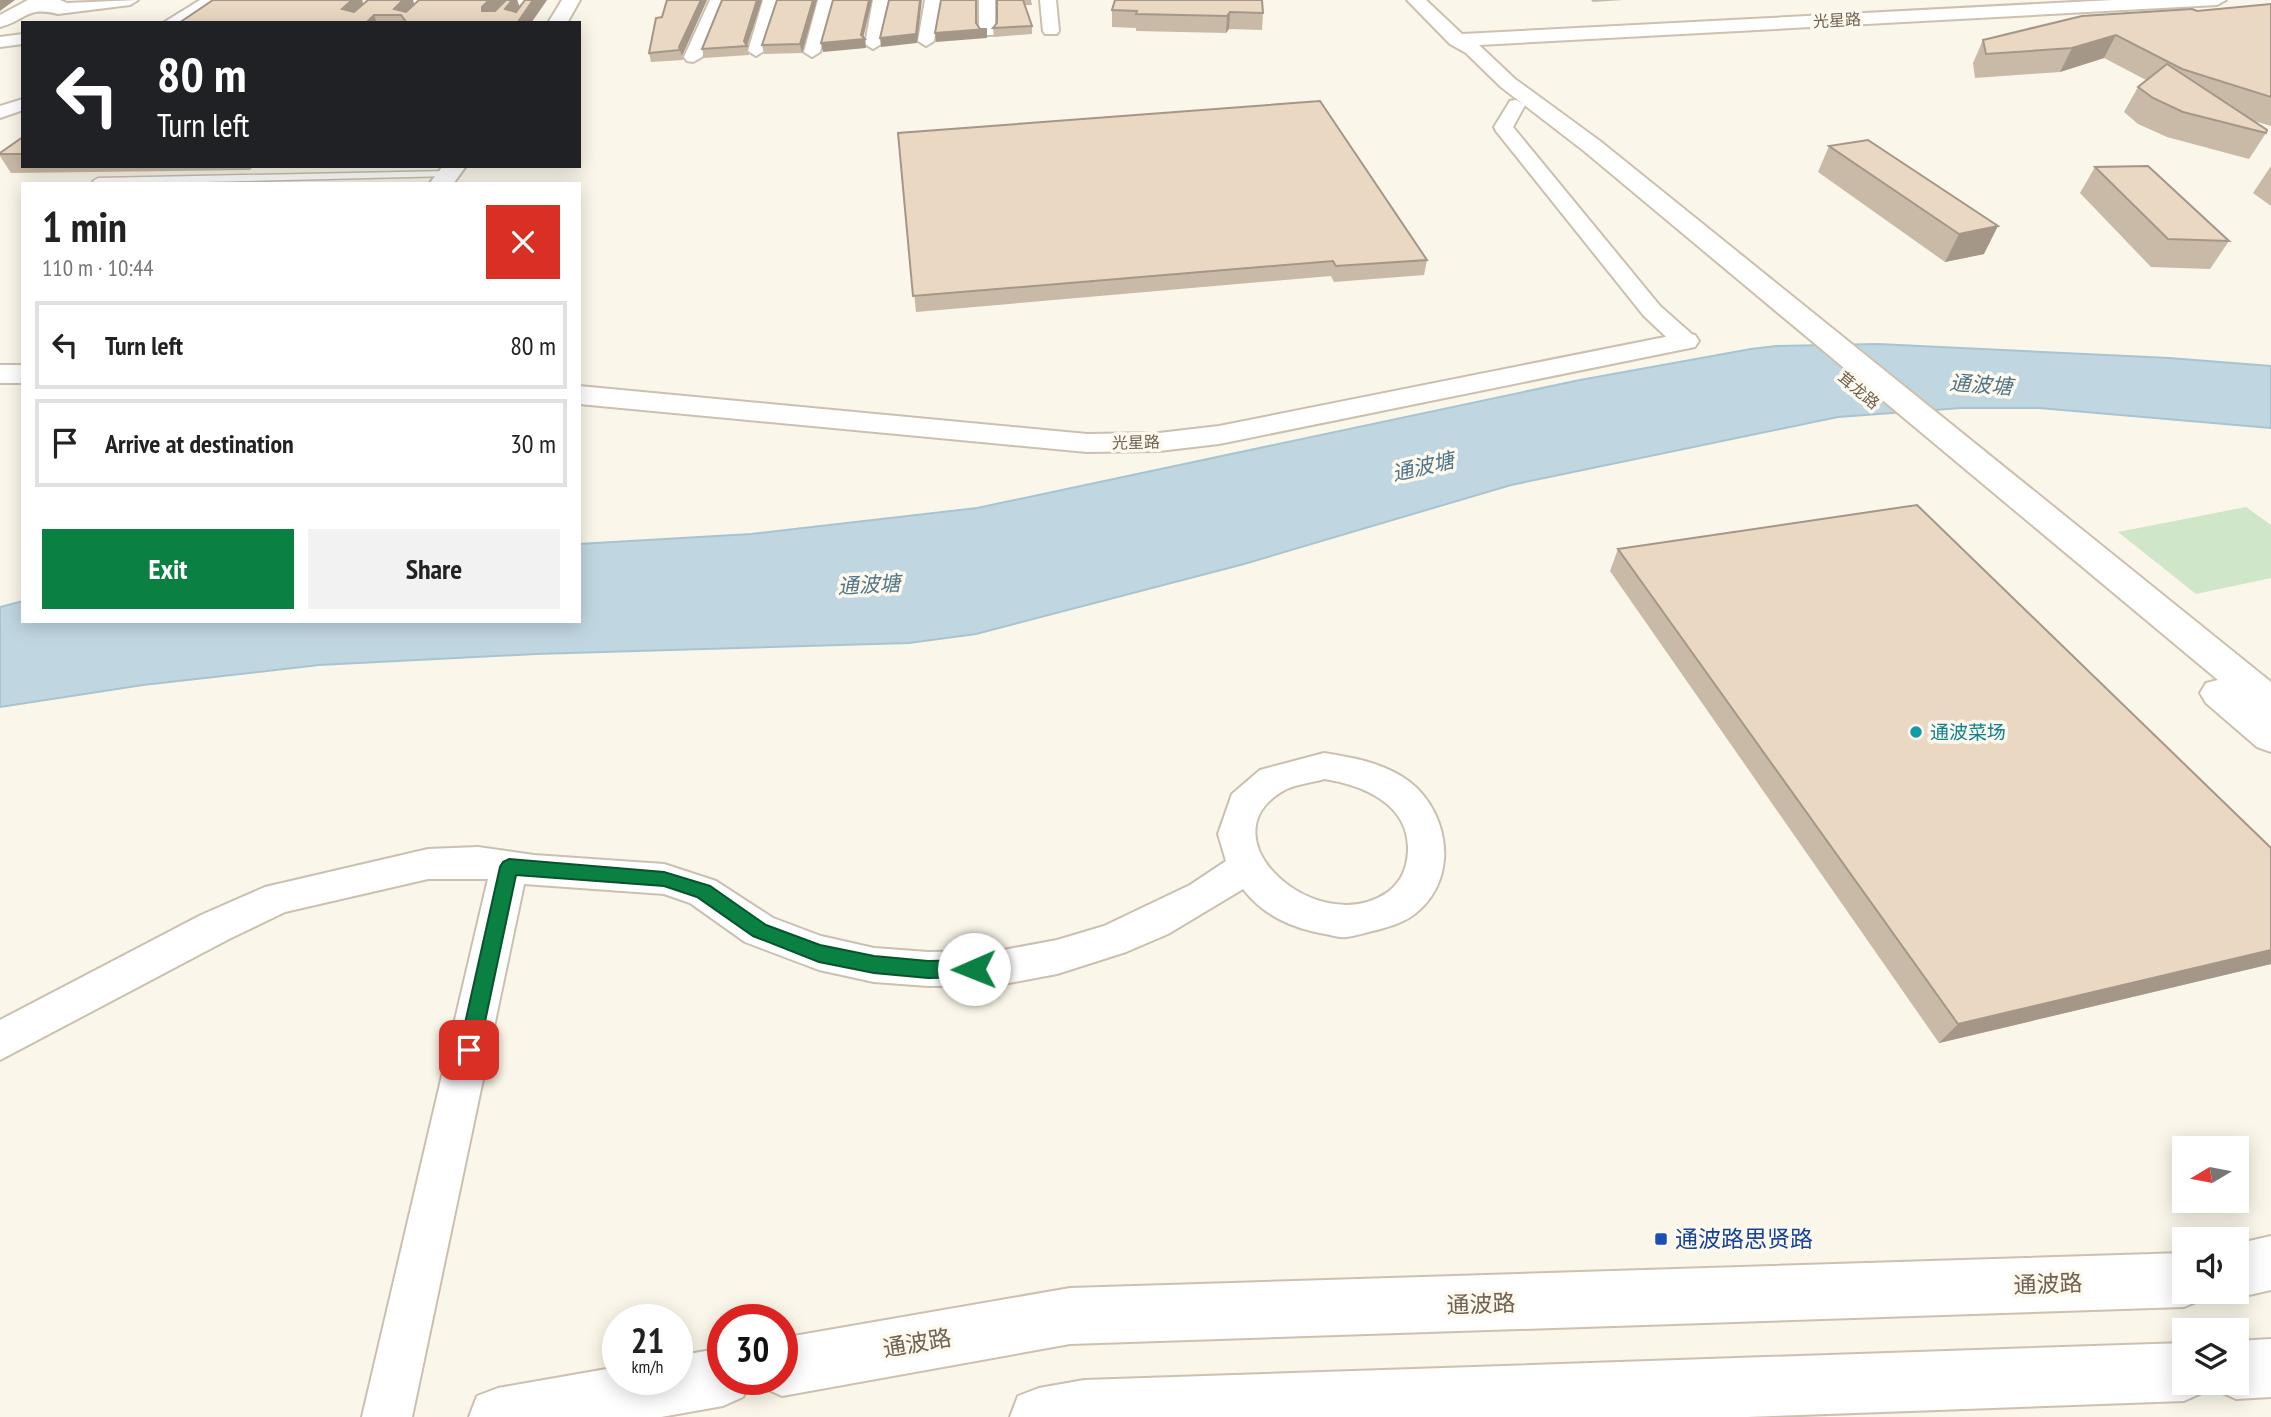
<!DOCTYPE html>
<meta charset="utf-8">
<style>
:root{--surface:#fff;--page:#f2f2f2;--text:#222;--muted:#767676;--line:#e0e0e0;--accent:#0b8043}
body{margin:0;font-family:"PT Sans Narrow","Noto Sans SC",sans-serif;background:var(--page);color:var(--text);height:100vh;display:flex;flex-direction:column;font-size:26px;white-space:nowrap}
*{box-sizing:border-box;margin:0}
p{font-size:23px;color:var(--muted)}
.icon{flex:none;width:38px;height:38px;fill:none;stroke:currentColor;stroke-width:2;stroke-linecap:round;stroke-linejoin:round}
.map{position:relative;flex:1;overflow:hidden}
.side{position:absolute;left:21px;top:182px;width:560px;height:441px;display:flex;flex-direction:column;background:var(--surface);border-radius:0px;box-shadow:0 4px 18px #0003}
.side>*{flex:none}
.top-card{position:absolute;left:21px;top:21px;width:560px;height:147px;border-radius:0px;box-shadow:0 4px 18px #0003;background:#202124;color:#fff;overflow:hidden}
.needle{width:46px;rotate:260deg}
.fabs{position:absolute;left:2172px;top:1136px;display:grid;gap:14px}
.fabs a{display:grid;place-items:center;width:77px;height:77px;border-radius:0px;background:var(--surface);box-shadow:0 4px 18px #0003;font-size:35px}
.speed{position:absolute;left:602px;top:1304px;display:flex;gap:14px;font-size:35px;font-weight:700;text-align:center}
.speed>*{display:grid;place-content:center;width:91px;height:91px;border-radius:50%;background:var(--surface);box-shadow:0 4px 18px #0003;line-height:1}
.speed small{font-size:18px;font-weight:400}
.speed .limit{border:10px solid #d22;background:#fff;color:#111}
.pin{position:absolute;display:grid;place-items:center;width:60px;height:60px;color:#fff;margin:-30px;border-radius:14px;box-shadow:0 4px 10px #0006}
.me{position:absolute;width:77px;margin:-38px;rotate:269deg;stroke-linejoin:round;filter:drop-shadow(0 0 5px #0008)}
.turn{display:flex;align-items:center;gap:24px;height:147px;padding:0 21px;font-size:32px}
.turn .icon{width:91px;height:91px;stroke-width:2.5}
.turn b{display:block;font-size:49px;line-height:60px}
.round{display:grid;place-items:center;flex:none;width:74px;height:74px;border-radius:0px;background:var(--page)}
.overview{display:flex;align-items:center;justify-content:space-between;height:119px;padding:0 21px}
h1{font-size:42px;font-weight:700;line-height:52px}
.button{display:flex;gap:14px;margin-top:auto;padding:14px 21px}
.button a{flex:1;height:80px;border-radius:0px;background:var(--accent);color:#fff;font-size:28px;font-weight:700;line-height:80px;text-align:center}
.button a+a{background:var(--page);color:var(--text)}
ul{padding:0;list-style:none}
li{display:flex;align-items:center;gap:21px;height:88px;margin:0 14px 10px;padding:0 7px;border:4px solid var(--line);border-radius:0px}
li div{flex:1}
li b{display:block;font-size:26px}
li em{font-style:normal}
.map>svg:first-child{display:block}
.green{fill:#d0e6c9}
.water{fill:#c0d7e1;stroke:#a8c4d1;stroke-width:2}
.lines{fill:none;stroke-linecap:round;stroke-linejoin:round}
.service-casing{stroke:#cbc0b0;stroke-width:3}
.minor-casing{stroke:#cbc0b0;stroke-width:4}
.tertiary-casing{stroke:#cbc0b0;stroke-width:4}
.secondary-casing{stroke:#cdc0ae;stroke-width:4}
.service{fill:#fff;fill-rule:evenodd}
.minor{fill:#fff;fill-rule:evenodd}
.tertiary{fill:#fff;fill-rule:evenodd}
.secondary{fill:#fff;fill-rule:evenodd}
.wall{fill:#c9baa7}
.shaded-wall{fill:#a49788}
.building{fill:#ead8c2;stroke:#a49788;stroke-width:2}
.route{fill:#0b8043;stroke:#07532c;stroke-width:2}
.culture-dot{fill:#0f9aa8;stroke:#fdf9ef;stroke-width:2.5}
.transit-dot{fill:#1a4fb4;stroke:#fdf9ef;stroke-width:2.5}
.labels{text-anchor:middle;stroke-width:7;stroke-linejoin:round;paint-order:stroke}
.far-street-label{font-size:16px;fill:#716150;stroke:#fdf9ef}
.culture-label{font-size:19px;fill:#0d838f;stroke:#fdf9ef;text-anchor:start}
.water-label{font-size:21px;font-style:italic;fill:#507688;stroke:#fdf9ef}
.near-transit-label{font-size:23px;fill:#164399;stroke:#fdf9ef;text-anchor:start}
.near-street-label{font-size:23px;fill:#716150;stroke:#fdf9ef}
</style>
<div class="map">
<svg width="2271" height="1417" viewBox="0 0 2271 1417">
<rect width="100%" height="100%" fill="#faf6e9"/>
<!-- green -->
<path class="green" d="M 2246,507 L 2271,525 L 2271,578 L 2196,594 L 2118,532 Z"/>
<!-- water -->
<path class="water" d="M 1878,344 L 2169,358 L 2271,366 L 2271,428 L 2039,408 L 1961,408 L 1838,417 L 1511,485 L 1244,564 L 976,634 L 909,643 L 536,654 L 319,665 L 143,685 L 0,707 L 0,607 L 23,601 L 23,621 L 579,621 L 579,544 L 751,534 L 977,508 L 1580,380 L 1751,349 L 1776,346 Z"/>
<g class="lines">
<defs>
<path id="service" d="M 367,0 L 445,0 L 446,1 L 442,3 L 340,5 L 336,3 Z
M 519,0 L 531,0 L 512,8 L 498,23 L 489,23 L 506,4 Z
M 448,171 L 452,172 L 452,176 L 119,184 L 96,184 L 93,181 L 98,178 Z"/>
<path id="minor" d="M 28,0 L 60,0 L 67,3 L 138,0 L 130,5 L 58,14 C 26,6 27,20 0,27 L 0,15 Z
M 200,0 L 219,0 L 183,23 L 163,23 Z
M 710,0 L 726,0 L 702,57 L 693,62 L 687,61 L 684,57 Z
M 763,0 L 779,0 L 764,51 L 756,56 L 748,51 Z
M 818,0 L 834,0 L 820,52 L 812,57 L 804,52 Z
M 873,0 L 889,0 L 881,44 L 873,49 L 865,44 Z
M 925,0 L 941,0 L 934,41 L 926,46 L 918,41 Z
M 979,0 L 995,0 L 995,32 L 993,35 L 981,35 L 979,32 Z
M 1040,0 L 1056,0 L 1059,31 L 1057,34 L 1045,34 L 1043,31 Z
M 23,34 L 23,44 L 0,47 L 0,37 Z
M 23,99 L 23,110 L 0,118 L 0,106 Z
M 1516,100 L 1525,105 L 1513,127 L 1660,306 L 1694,336 L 1697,341 L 1694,346 L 1685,348 L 1676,346 L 1644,316 L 1496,131 L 1494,127 L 1510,101 Z
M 1324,753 C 1350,757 1378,762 1401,776 C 1448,804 1462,876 1416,913 C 1405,922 1391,926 1377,930 C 1367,932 1357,936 1346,937 C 1339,938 1332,935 1325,934 C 1292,928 1264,916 1243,889 L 1168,934 L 1126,952 L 1057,974 L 998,985 L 928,986 L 874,982 L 819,970 L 745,942 L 690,903 L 664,894 L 524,884 L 412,1417 L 362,1417 L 488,879 L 428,879 L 285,912 L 229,939 L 0,1060 L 0,1020 L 201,915 L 265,887 L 428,849 L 478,847 L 534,855 L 664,864 L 716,881 L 773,918 L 821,936 L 874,948 L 928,952 L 998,951 L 1057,940 L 1104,926 L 1190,885 L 1226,861 L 1218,834 L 1232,794 L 1260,770 ZM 1324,779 C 1363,785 1410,804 1408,851 C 1407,868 1402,881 1388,892 C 1318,941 1202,838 1283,791 C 1294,784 1312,783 1324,779 Z"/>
<path id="tertiary" d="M 562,0 L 580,0 L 567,23 L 548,23 Z
M 443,166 L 466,166 L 453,184 L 429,184 Z
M 1685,333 L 1695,335 L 1699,341 L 1695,347 L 1219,444 L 1159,451 L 1087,452 L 579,404 L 579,386 L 1087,434 L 1159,433 L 1219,426 Z
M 0,365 L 23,365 L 23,383 L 0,383 Z"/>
<path id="secondary" d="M 1407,0 L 1426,0 L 1462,34 L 2113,0 L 2226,0 L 2217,5 L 1479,45 L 1515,79 L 1600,141 L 2271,682 L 2271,752 L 2257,747 L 2206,703 L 2200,693 L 2206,683 L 2218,680 L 1584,151 L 1501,87 L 1466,53 L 1450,44 Z
M 2271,1236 L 2271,1290 L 2236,1298 L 2219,1292 L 2236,1292 L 2236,1244 Z
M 2184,1253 L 2184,1292 L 2207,1292 L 2203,1299 L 2184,1307 L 1070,1344 L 782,1396 L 762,1387 L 758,1379 L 782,1379 L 782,1338 L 1070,1288 Z
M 2271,1339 L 2271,1397 L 2236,1399 L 2216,1390 L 2212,1382 L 2236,1382 L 2236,1341 Z
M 2184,1343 L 2184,1382 L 2208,1382 L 2204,1392 L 2184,1401 L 1747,1417 L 1010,1417 L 1018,1396 L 1039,1388 L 1084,1380 Z
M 723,1348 L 723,1379 L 751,1379 L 743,1397 L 723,1406 L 661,1417 L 469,1417 L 477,1396 L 498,1388 L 618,1367 L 618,1379 L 677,1379 L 677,1356 Z"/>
</defs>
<!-- service casing -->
<use href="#service" class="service-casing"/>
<!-- minor casing -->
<use href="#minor" class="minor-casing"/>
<!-- tertiary casing -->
<use href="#tertiary" class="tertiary-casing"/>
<!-- secondary casing -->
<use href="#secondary" class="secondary-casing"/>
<!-- service -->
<use href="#service" class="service"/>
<!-- minor -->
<use href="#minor" class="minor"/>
<!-- tertiary -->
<use href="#tertiary" class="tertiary"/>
<!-- secondary -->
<use href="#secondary" class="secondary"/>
</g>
<!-- wall -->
<path class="wall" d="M 213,0 L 362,0 L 363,4 L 368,0 L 413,0 L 414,4 L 517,0 L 520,8 L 525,0 L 547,0 L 531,23 L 179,23 Z
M 707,0 L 682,56 L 683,60 L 651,62 L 649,53 L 662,17 Z
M 762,0 L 747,45 L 749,55 L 704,58 L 702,49 Z
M 777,0 L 817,0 L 802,53 L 764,54 L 762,45 Z
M 997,0 L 1031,0 L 1032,5 L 1025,5 L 1032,26 L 1032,34 L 994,37 L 993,28 L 997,23 Z
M 1591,0 L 1623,0 L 1593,2 Z
M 2271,4 L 2271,126 L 2251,120 L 2266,133 L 2249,159 L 2167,137 L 2138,124 L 2124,112 L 2138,87 L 2146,80 L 2104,58 L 2060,72 L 1975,78 L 1973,63 L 1983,40 L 2197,11 Z
M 1112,10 L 1263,13 L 1262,30 L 1229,29 L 1226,33 L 1136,31 L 1136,28 L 1112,27 Z
M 898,133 L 1427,260 L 1424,275 L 1334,282 L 1331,276 L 916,312 Z
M 23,137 L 23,166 L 254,166 L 250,170 L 11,173 L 0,156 L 0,153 Z
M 1868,140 L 1984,254 L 1945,262 L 1818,172 L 1829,146 Z
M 2271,166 L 2271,206 L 2253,193 Z
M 2095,167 L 2229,241 L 2210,269 L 2151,267 L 2080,193 Z
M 1618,549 L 2271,848 L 2271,964 L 1939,1043 L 1610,571 Z"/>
<!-- shaded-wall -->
<path class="shaded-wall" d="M 0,0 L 15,0 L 0,11 Z
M 352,0 L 362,0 L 364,7 L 348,23 L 342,9 Z
M 403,0 L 413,0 L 415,7 L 401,15 L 394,9 Z
M 489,0 L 517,0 L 520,8 L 510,23 L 505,9 L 487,21 L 482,11 L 482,7 Z
M 533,0 L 547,0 L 531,23 L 518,23 Z
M 701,0 L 707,0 L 682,56 L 679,47 Z
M 757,0 L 762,0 L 747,46 L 744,41 Z
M 813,0 L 817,0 L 802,53 L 800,44 Z
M 869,0 L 872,0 L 863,39 L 865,39 L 866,48 L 823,52 L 821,43 Z
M 920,0 L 922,0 L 917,43 L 881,47 L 880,38 Z
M 976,0 L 976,30 L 987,29 L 987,38 L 936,42 L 935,33 Z
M 1230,12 L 1229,29 L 1226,33 L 1227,16 Z
M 374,15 L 377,23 L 366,23 Z
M 2116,35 L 2104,58 L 2060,72 L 2072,48 Z
M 1998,226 L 1984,254 L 1945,262 L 1959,234 Z
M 2271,950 L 2271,964 L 1939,1043 L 1958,1024 Z"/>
<!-- building -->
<path class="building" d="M 213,0 L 352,0 L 342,9 L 354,12 L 368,0 L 403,0 L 394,9 L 406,12 L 419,0 L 489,0 L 482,7 L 482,11 L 495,11 L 506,0 L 512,0 L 505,9 L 516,12 L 525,0 L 533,0 L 518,22 L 407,23 L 401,15 L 374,15 L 366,23 L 179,23 Z
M 667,0 L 701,0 L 679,47 L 680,50 L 649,53 L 656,18 L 662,17 Z
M 722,0 L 757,0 L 744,41 L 747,46 L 702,49 Z
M 777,0 L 813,0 L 800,44 L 762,45 Z
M 833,0 L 869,0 L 861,35 L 865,39 L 821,43 Z
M 889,0 L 920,0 L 916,34 L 880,38 Z
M 941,0 L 976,0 L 976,23 L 980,29 L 987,29 L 935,33 Z
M 997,0 L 1023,0 L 1032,26 L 993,28 L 997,23 Z
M 1115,0 L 1262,0 L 1263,13 L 1230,12 L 1227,16 L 1136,14 L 1137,11 L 1112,10 Z
M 2271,4 L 2271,97 L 2182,69 L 2116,35 L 2072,48 L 1986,54 L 1983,40 L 2082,16 L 2192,9 L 2197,11 Z
M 2167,64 L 2267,130 L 2266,133 L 2183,112 L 2153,98 L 2138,87 Z
M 1320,101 L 1427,260 L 1336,266 L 1333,261 L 913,296 L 898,133 Z
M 23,137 L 23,154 L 0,154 L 0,153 Z
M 1868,140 L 1998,226 L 1959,234 L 1829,146 Z
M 2148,166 L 2229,241 L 2168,239 L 2095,167 Z
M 1917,505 L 2271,848 L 2271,950 L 1958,1024 L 1618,549 Z"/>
<!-- route -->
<path class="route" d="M 509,859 L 664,872 L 710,886 L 766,925 L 820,945 L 874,956 L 928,961 L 974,960 L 981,963 L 984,969 L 981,975 L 974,977 L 928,978 L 874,973 L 819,962 L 753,936 L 697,897 L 664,886 L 516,875 L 479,1050 L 476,1057 L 469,1059 L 462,1057 L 459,1050 L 500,867 L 503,862 Z"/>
<!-- markers -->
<circle class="culture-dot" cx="1916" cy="732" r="7"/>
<rect class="transit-dot" x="1654" y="1232" width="14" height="14" rx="3.5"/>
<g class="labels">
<!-- far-street labels -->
<g class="far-street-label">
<text transform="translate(1837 20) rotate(-3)" y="6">光星路</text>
<text transform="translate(1859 390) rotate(40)" y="6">茸龙路</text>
<text transform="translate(1136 442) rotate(-1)" y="6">光星路</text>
</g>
<!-- culture labels -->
<g class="culture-label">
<text x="1930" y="739">通波菜场</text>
</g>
<!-- water labels -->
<g class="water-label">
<text transform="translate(1981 385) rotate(4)" y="7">通波塘</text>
<text transform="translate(1423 467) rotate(-13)" y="7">通波塘</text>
<text transform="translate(869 585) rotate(-3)" y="7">通波塘</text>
</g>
<!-- near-transit labels -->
<g class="near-transit-label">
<text x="1675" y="1247">通波路思贤路</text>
</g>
<!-- near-street labels -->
<g class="near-street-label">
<text transform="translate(2048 1284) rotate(-2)" y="8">通波路</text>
<text transform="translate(1481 1304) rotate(-2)" y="8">通波路</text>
<text transform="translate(917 1343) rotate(-10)" y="8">通波路</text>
</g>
</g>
</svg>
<div class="fabs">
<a><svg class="needle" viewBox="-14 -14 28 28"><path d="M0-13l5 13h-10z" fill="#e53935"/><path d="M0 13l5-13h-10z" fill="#767676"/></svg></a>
<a><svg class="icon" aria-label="sound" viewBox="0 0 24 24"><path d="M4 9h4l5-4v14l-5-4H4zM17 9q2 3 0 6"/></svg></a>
<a><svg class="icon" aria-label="layers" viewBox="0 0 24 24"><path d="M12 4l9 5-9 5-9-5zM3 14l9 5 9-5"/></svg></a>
</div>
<div class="speed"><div>21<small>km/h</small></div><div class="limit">30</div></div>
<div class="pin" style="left:469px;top:1050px;background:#d93025"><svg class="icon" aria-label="arrive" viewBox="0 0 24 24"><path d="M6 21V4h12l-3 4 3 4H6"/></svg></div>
<svg class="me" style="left:974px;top:969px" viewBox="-20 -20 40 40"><circle r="19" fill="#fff"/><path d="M0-13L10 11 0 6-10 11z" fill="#0b8043"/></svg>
<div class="top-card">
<div class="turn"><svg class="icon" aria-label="left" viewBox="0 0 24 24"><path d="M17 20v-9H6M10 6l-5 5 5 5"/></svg><div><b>80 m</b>Turn left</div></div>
</div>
<section class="side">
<div class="overview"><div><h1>1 min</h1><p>110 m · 10:44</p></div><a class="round" style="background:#d93025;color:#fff"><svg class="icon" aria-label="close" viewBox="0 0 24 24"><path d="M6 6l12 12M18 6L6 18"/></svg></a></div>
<ul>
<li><svg class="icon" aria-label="left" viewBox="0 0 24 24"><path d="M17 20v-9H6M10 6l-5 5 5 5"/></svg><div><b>Turn left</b></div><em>80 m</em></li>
<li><svg class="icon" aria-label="arrive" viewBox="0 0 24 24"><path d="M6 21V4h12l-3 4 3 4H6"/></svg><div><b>Arrive at destination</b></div><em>30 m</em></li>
</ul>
<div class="button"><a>Exit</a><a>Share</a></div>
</section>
</div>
